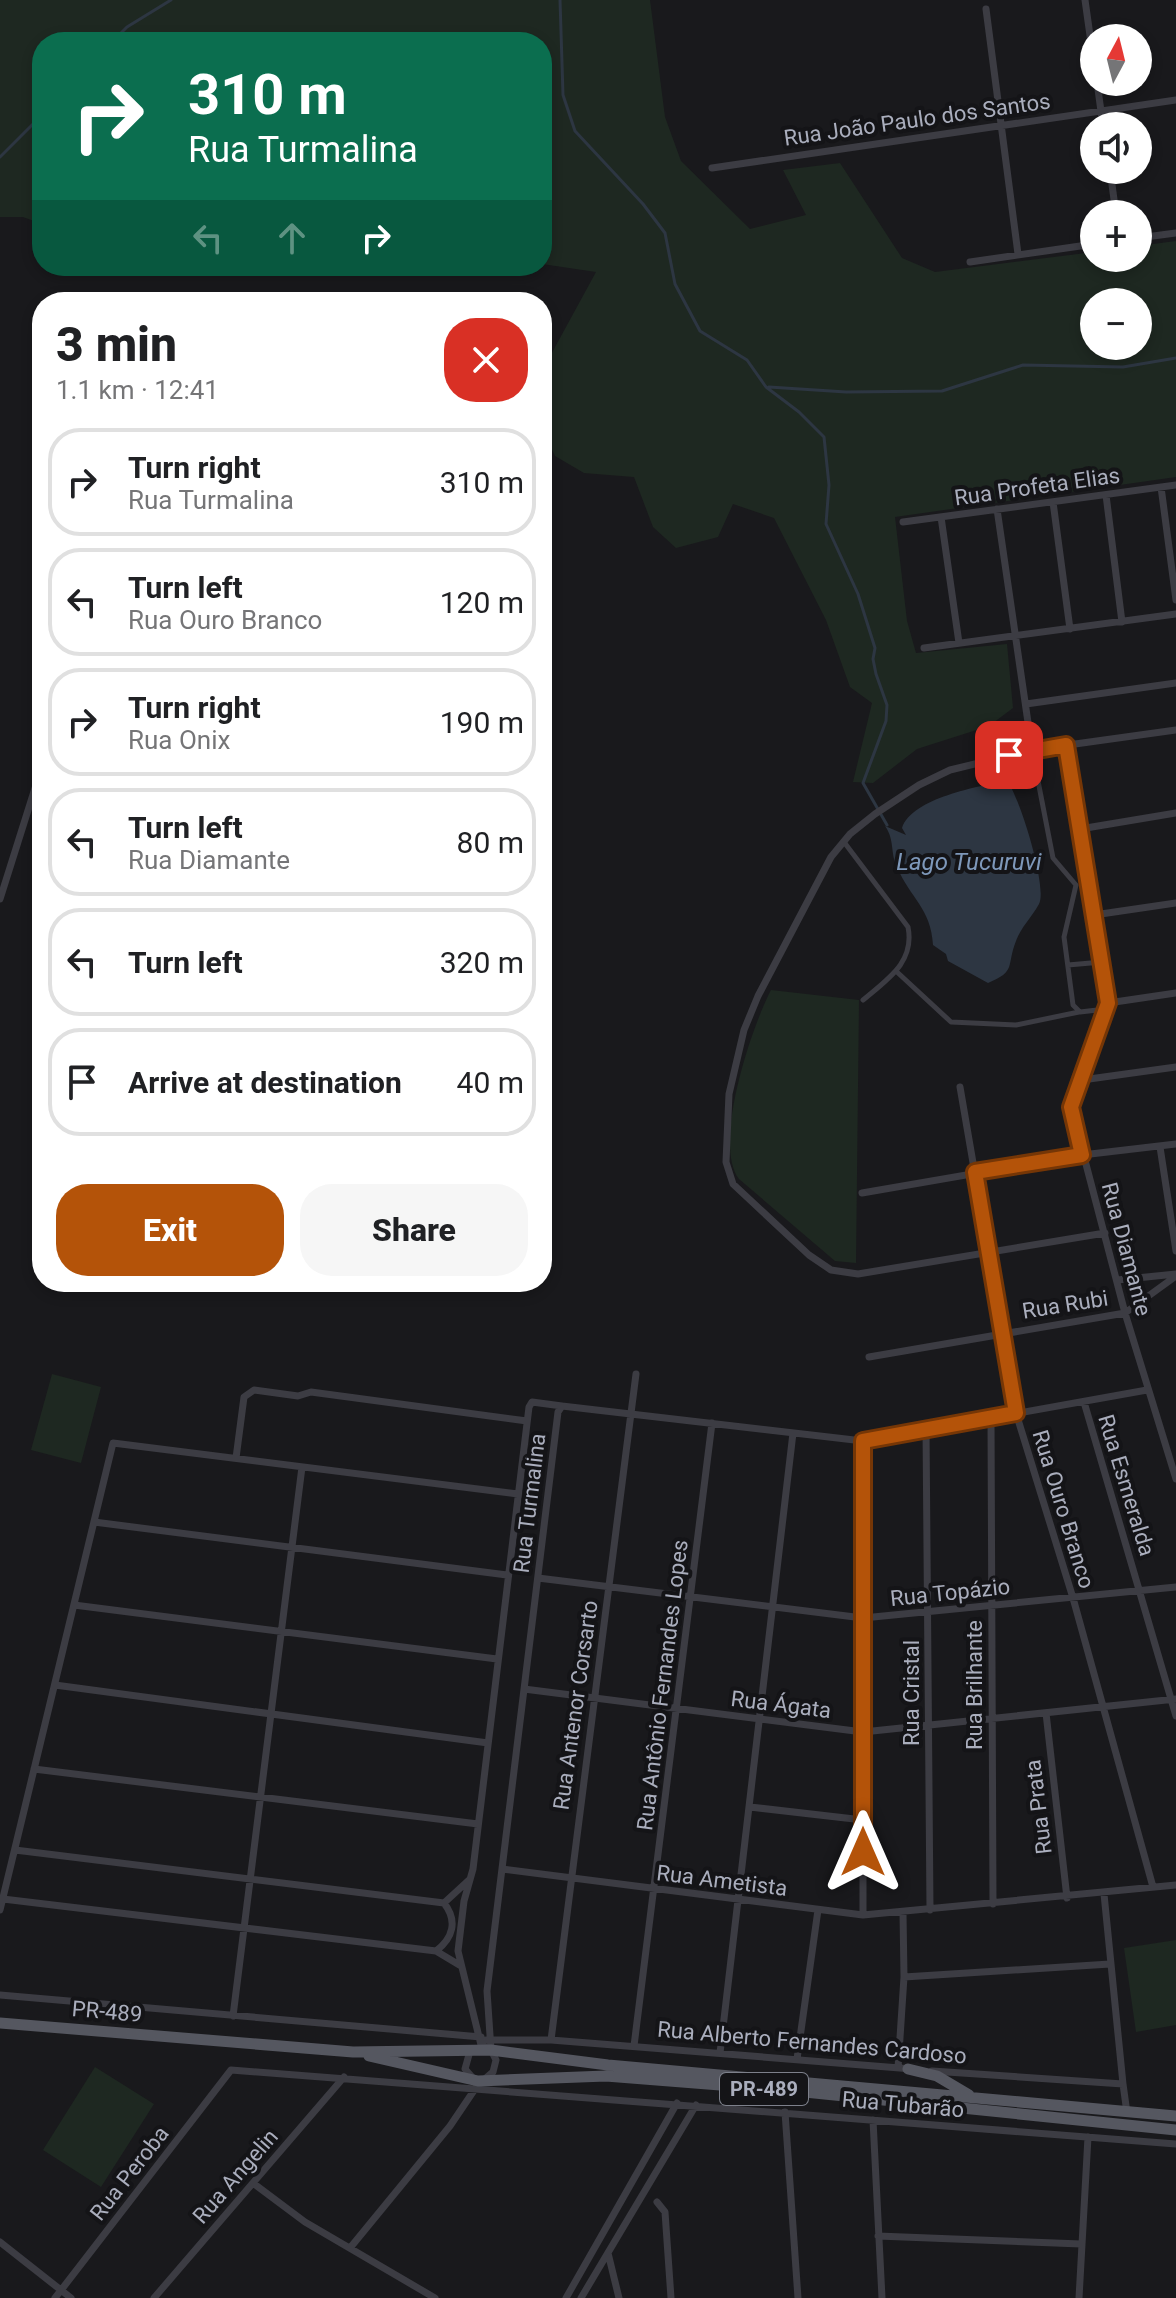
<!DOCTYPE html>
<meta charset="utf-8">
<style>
:root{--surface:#fff;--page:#f6f6f6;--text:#202124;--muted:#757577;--line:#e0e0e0;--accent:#b45309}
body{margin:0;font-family:Roboto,sans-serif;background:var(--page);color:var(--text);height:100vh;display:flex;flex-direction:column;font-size:30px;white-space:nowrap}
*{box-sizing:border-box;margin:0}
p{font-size:26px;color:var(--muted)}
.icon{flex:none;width:44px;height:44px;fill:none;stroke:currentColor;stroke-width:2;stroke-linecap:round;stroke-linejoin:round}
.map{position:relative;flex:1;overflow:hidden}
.drawer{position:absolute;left:32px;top:292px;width:520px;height:1000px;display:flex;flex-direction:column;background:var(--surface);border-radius:32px;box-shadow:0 4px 12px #0003}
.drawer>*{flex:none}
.guide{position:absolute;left:32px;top:32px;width:520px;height:244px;border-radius:32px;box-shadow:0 4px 12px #0003;background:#0b6e4f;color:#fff;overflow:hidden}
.needle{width:52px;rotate:7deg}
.fabs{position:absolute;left:1080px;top:24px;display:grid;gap:16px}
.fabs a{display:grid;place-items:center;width:72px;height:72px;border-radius:50%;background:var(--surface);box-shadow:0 4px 12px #0003;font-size:40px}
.pin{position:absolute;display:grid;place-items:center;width:68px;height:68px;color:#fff;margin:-34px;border-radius:16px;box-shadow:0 4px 12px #0006}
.me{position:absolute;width:88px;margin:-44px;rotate:0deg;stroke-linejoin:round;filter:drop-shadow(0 0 6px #0008)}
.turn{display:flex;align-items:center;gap:28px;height:168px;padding:0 24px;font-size:36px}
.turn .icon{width:104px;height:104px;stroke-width:2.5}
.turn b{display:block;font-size:56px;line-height:68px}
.lanes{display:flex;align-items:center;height:76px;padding:0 24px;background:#0003;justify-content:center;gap:40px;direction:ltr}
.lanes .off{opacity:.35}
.round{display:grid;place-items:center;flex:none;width:84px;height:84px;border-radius:32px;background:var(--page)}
.head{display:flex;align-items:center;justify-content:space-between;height:136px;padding:0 24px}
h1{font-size:48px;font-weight:800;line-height:60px}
.button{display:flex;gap:16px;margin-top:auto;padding:16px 24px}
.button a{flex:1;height:92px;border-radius:32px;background:var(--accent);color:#fff;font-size:32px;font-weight:800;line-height:92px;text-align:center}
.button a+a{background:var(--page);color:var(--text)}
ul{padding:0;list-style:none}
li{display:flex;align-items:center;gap:24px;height:108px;margin:0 16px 12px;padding:0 8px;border:4px solid var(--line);border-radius:32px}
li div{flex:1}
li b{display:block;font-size:30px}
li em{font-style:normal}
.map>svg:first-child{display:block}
.green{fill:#1e2821;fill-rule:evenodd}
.water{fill:#2d3642}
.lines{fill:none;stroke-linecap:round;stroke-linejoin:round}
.stream{stroke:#2d3642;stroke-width:3}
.pedestrian{stroke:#3c3c43;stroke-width:5}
.minor{stroke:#3c3c43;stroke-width:7}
.primary{stroke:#555760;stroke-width:11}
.route-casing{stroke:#753606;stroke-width:20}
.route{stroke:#b45309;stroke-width:14}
.labels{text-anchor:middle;stroke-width:8;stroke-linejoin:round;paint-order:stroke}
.shield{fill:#141417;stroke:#7d808b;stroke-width:2}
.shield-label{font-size:20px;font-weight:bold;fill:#aaaebd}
.street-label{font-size:22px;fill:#aaaebd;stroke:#141417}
.water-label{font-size:24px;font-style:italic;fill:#7e98ba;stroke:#141417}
</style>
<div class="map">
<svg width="1176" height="2298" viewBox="0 0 1176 2298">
<rect width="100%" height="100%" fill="#19191c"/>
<!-- green -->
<path class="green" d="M 0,0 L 650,0 L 665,117 L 681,161 L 750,229 L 806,215 L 783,170 L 840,163 L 902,258 L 935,272 L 1094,252 L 1094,258 L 1138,258 L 1138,246 L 1176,241 L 1176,477 L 895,517 L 907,621 L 916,653 L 1007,644 L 1013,708 L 989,726 L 917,749 L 873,783 L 853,782 L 872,703 L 850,687 L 826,620 L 774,518 L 733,504 L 718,537 L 676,548 L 653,527 L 634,477 L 584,473 L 555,456 L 542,428 L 542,371 L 596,272 L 542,264 L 542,42 L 42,42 L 42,224 L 23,217 L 0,217 ZM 1094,302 L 1138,302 L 1138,346 L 1094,346 Z
M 771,990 L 859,1000 L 856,1263 L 835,1261 L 739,1179 C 712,1144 752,1026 771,990 Z
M 52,1374 L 101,1387 L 81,1463 L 31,1450 Z
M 1176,1940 L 1176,2025 L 1136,2032 L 1124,1948 Z
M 95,2067 L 154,2104 L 101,2187 L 43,2150 Z"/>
<!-- water -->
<path class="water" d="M 1007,781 C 1019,795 1048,888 1039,904 C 1032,917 1021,927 1016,941 C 1006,966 1017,971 988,983 L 948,961 L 946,954 L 933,945 C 931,908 910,898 897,867 C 890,853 895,840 885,826 L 906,835 L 902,828 C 912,798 979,786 1007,781 Z"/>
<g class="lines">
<!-- stream -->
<path class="stream" d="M 560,0 L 563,95 L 575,131 L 643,204 L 665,233 L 675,284 L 700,331 L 747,360 L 766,387 L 799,412 L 824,437 L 829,485 L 826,524 L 858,594 L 875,648 L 873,659 L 876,674 L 887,705 L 886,721 L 863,783 L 887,825
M 112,42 L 127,27 L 171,0
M 0,157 L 42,115
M 769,387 L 846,392 L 942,391 L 1023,365 L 1123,367 L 1176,358"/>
<!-- pedestrian -->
<path class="pedestrian" d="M 1032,750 L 1053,858 L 1076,885 L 1064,937 L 1073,1005 L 1080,1012 L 1106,1009
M 844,842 L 908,927 C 915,962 888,979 863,1000
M 1068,965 L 1102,962
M 897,972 L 951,1022 L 1016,1025 L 1079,1012"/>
<!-- minor -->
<path class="minor" d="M 1085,0 L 1094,64
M 986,9 L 1018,254
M 1097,82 L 1103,126
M 712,168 L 1176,100
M 1110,170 L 1116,214
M 1138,238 L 1176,233
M 970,262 L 1094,244
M 1161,487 L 1176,600
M 1106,495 L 1122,622
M 1053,502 L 1070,629
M 997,509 L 1032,750
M 941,517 L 959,643
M 903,522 L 1176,485
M 924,648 L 1176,614
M 1026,704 L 1176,683
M 1066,745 L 1108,1003 L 1071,1107 L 1125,1313 L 1176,1479
M 1080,829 L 1176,813
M 0,899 L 42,766
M 1094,915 L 1176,903
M 1108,1003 L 1176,993
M 1082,1080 L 1176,1067
M 960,1087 L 1016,1413 L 1073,1598 L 1153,1887
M 1160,1147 L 1176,1251
M 862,1193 L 1082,1155 L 1176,1144
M 1105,1233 L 858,1274 L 831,1270 L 809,1255 L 733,1184 L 726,1162 L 729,1094 L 744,1030 L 758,996 L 831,857 L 850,834 L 875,814 L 919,785 L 950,770 L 1032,750 L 1176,730
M 1117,1280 L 1176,1274
M 869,1357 L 1125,1313 L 1176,1276
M 1084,1402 L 1176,1716
M 991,1418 L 993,1904
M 926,1428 L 930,1910
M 236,1458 L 244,1397 L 254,1390 L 298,1396 L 311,1392 L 527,1421
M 94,1522 L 507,1575
M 538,1578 L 863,1618 L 1176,1587
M 74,1605 L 497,1659
M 55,1685 L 488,1743
M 524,1689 L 863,1732 L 1176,1699
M 1046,1713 L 1067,1898
M 34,1769 L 478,1824
M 750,1807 L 863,1820
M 15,1850 L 444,1903 C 458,1921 453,1938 436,1951
M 502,1869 L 863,1915 L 1176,1885
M 1104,1894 L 1123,2084
M 3,1899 L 436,1951 L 461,1966
M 444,1903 L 469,1880
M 0,1910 L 113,1443 L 518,1494
M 863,1915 L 863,1441
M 904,1977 L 1110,1964
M 0,1995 L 481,2037
M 233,2016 L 302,1467
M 486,2040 L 551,2040 L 912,2069
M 551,2040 L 636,1374
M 634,2046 L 712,1423
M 491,2050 L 487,1991 L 558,1412 L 562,1406 L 863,1441 L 1147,1390
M 470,2051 L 465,2069 L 473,2078
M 720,2053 L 793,1433
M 797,2059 L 818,1910
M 898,2068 L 904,1977 L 903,1913
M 932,2071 L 1123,2084 L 1127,2113
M 485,2079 L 493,2072 L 496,2060 L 491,2050 L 481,2045 L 458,1951 L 464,1901 L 473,1869 L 529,1407 L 532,1402 L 562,1406
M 785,2112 L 798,2298
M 873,2120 L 882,2298
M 253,2183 L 305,2222 L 435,2298
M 657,2202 L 665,2212 L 671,2298
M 878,2236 L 1081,2244
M 0,2242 L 71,2298
M 350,2248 L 450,2126 L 477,2086
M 608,2253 L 619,2298
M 55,2298 L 231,2070 L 1176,2144
M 154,2298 L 344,2077
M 566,2298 L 677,2103
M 581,2298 L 696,2105
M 1079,2298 L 1088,2137"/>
<!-- primary -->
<path class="primary" d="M 0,2023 L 353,2052 L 491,2050 L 608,2065 L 1176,2116
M 369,2056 L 478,2081 L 606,2076 L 795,2091 L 1176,2130
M 908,2069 L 937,2076 L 969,2095"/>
</g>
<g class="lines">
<defs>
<path id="route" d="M 863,1852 L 863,1441 L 1016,1413 L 975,1172 L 1082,1155 L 1071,1107 L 1108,1003 L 1066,745 L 1009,755"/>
</defs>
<!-- route casing -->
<use href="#route" class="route-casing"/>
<!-- route -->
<use href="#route" class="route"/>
</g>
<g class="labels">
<!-- shield labels -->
<rect class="shield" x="720" y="2073" width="88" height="32" rx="6"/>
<g class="shield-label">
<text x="764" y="2096">PR-489</text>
</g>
<!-- street labels -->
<g class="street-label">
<text transform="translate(917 119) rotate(-8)" y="8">Rua João Paulo dos Santos</text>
<text transform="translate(1037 486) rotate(-8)" y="8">Rua Profeta Elias</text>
<text transform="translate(1127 1249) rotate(75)" y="8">Rua Diamante</text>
<text transform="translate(1065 1304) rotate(-9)" y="8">Rua Rubi</text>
<text transform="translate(1127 1485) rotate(73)" y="8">Rua Esmeralda</text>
<text transform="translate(529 1503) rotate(-83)" y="8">Rua Turmalina</text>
<text transform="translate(1064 1509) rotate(73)" y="8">Rua Ouro Branco</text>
<text transform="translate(950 1592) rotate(-6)" y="8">Rua Topázio</text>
<text transform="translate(662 1685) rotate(-83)" y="8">Rua Antônio Fernandes Lopes</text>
<text transform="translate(974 1685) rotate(-90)" y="8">Rua Brilhante</text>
<text transform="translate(911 1693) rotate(-90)" y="8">Rua Cristal</text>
<text transform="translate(781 1704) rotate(7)" y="8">Rua Ágata</text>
<text transform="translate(575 1705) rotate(-82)" y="8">Rua Antenor Corsarto</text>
<text transform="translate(1038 1807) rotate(-97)" y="8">Rua Prata</text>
<text transform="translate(722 1880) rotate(7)" y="8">Rua Ametista</text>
<text transform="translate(107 2011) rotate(5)" y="8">PR-489</text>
<text transform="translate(812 2042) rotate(5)" y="8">Rua Alberto Fernandes Cardoso</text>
<text transform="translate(903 2104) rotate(5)" y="8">Rua Tubarão</text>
<text transform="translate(129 2173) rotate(-52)" y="8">Rua Peroba</text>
<text transform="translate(235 2176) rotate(-49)" y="8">Rua Angelin</text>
</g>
<!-- water labels -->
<g class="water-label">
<text x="969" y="870">Lago Tucuruvi</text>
</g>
</g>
</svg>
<div class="fabs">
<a><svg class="needle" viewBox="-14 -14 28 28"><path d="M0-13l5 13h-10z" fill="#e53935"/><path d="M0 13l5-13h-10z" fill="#757577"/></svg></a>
<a><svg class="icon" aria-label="sound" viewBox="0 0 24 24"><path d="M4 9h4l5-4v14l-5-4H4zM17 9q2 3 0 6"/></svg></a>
<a>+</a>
<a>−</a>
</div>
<div class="pin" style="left:1009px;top:755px;background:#d93025"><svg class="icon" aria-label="arrive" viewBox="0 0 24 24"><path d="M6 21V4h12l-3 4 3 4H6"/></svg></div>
<svg class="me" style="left:863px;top:1852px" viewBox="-20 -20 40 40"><path d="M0-17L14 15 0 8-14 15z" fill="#b45309" stroke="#fff" stroke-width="4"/></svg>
<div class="guide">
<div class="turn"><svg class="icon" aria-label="right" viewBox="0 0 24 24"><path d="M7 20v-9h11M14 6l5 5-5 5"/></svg><div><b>310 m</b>Rua Turmalina</div></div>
<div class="lanes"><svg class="icon off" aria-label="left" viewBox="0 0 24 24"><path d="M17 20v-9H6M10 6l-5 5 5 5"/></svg><svg class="icon off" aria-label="ahead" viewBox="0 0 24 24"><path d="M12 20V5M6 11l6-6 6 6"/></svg><svg class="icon" aria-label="right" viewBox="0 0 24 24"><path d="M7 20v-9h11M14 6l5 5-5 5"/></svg></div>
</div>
<section class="drawer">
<div class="head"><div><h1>3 min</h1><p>1.1 km · 12:41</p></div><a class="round" style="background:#d93025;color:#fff"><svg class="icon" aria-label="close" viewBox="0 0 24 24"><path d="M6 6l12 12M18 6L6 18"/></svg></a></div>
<ul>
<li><svg class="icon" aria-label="right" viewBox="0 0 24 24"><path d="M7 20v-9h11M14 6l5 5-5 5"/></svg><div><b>Turn right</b><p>Rua Turmalina</p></div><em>310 m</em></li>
<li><svg class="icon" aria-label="left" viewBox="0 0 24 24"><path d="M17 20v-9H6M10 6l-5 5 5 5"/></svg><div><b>Turn left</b><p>Rua Ouro Branco</p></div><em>120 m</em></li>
<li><svg class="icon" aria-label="right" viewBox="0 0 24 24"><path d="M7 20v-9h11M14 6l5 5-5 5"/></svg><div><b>Turn right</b><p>Rua Onix</p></div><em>190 m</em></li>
<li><svg class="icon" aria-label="left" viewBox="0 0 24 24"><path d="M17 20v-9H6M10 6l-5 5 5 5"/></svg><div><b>Turn left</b><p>Rua Diamante</p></div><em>80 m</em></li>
<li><svg class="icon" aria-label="left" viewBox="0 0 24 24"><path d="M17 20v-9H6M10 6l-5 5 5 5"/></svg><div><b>Turn left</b></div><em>320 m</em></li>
<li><svg class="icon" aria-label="arrive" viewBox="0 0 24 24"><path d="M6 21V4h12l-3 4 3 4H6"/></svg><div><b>Arrive at destination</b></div><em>40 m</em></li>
</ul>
<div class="button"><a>Exit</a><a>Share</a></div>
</section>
</div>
